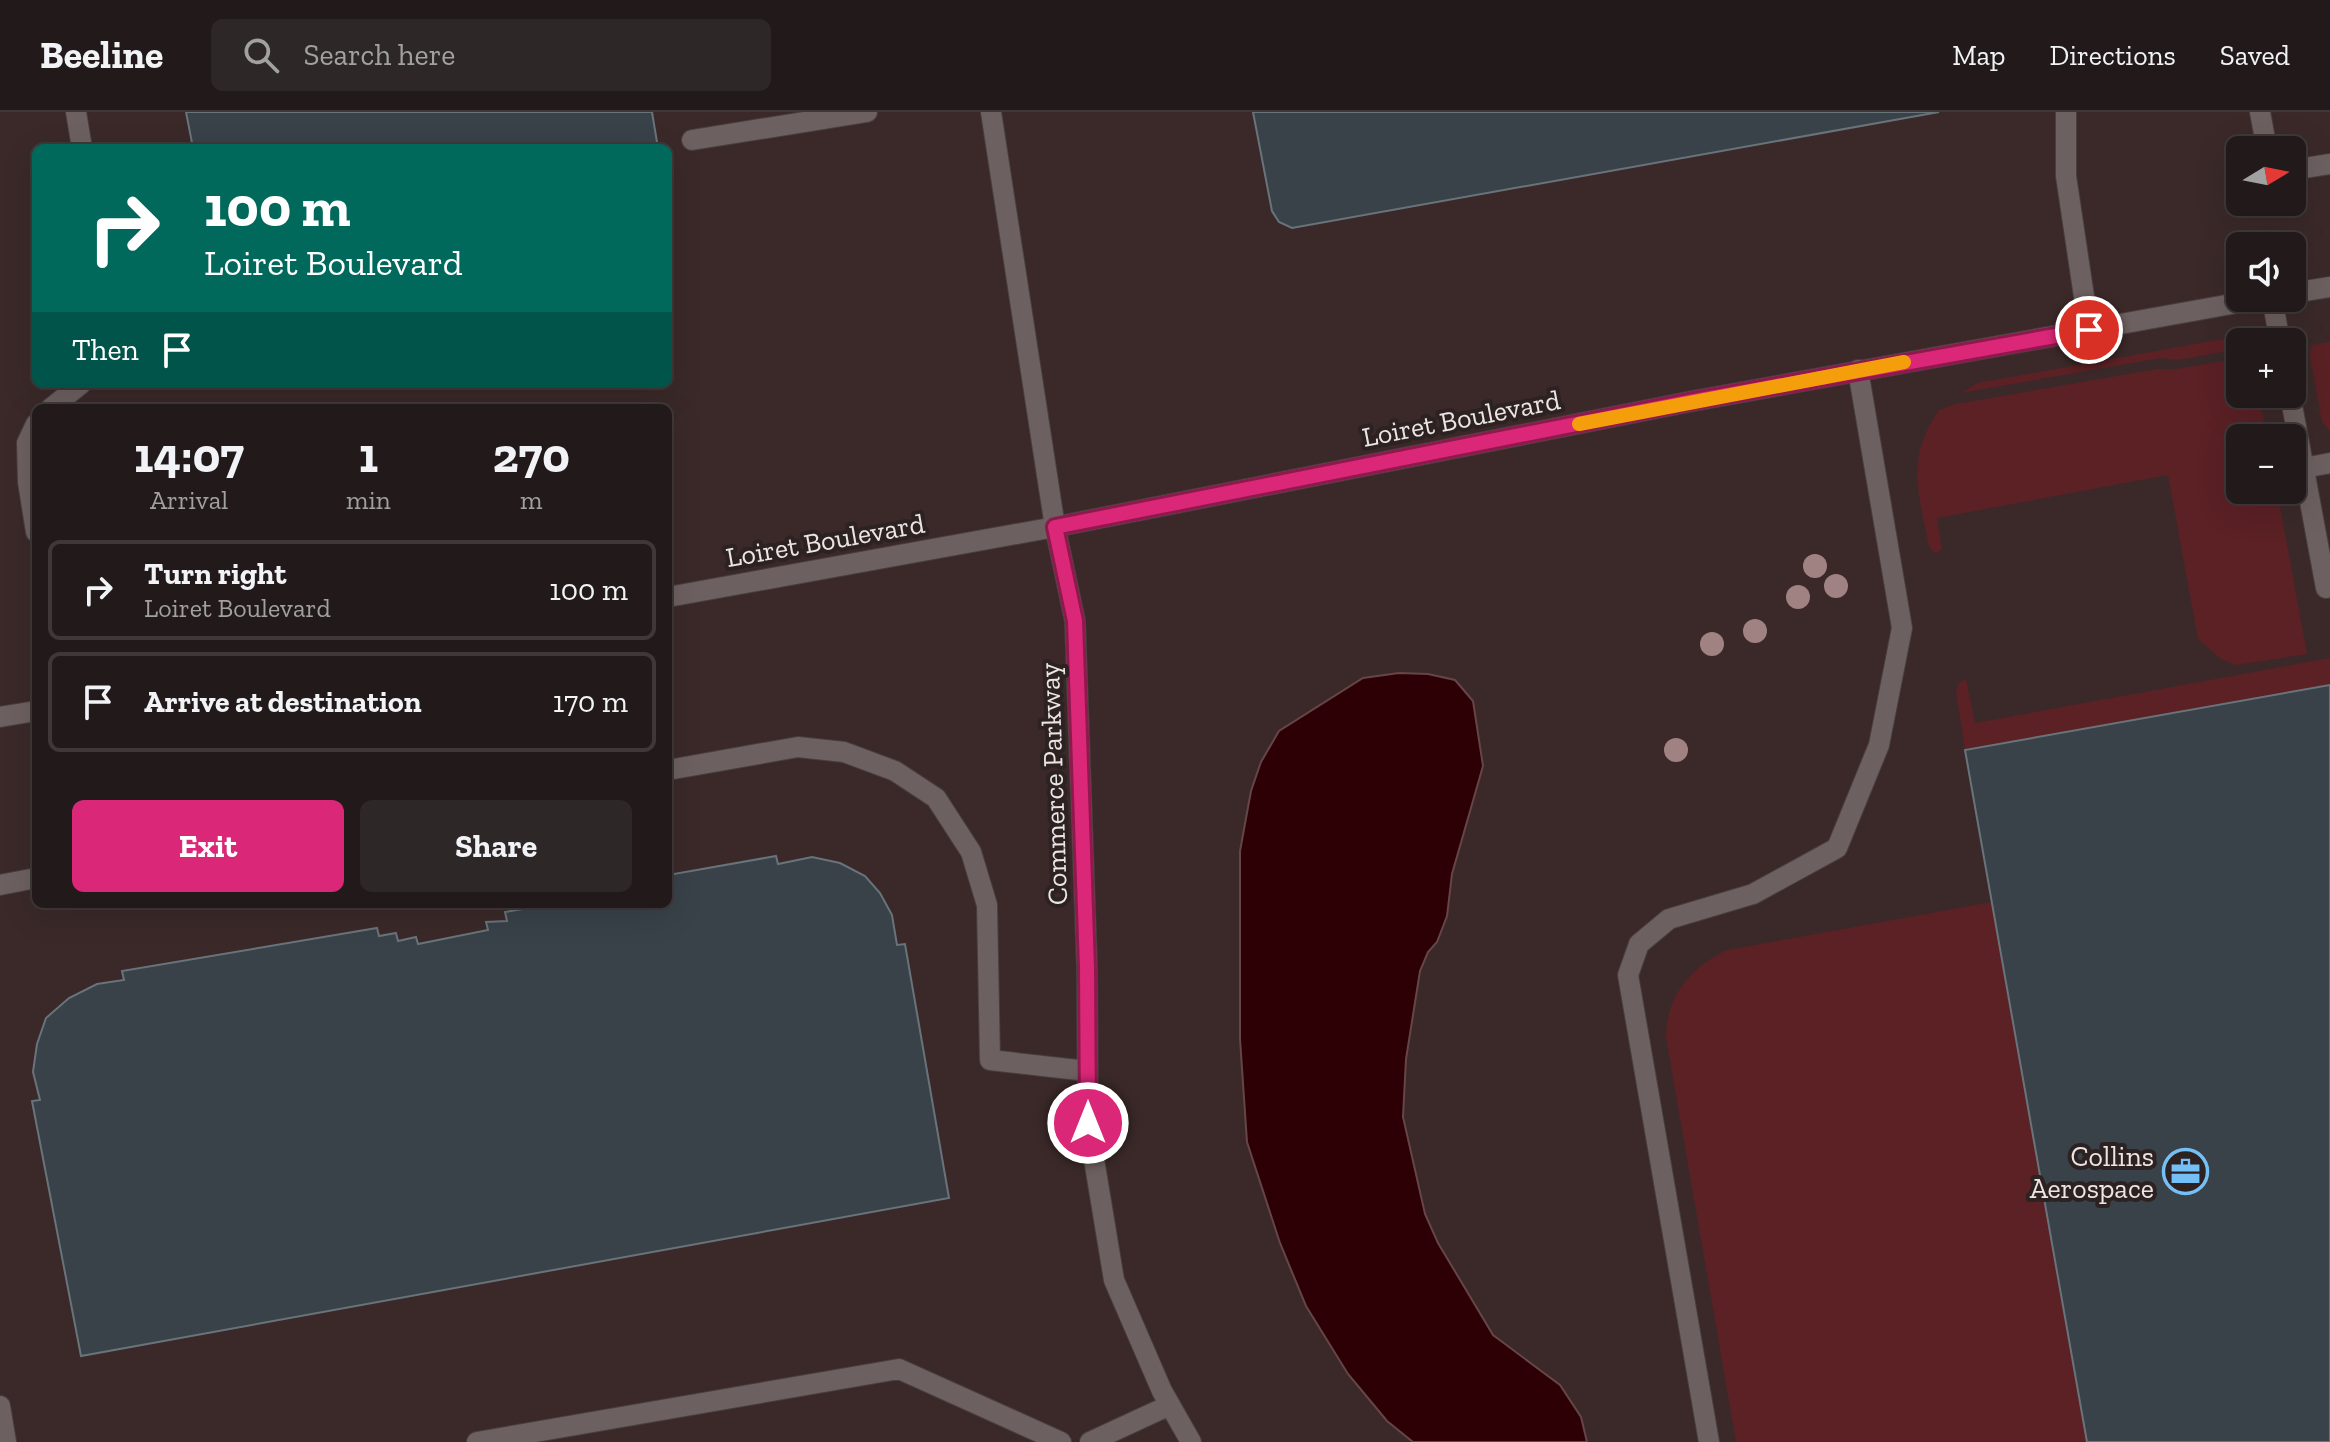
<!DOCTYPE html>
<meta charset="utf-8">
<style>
:root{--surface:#221a1a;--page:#2e2727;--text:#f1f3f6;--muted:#a2a1a2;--line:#3f3839;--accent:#db2777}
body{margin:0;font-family:"Zilla Slab",serif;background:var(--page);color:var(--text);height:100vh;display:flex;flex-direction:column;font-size:30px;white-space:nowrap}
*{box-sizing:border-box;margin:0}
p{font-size:26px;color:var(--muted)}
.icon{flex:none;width:44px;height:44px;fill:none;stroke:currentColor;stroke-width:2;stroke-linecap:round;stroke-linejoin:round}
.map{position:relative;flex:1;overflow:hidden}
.sheet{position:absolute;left:32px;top:292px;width:640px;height:504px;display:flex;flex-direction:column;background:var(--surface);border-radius:12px;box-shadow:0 8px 32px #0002,0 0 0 2px var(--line)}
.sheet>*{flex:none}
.top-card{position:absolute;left:32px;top:32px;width:640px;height:244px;border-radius:12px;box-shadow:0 8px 32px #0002,0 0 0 2px var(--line);background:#00695c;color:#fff;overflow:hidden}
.needle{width:52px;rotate:80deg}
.buttons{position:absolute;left:2226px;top:24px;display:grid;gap:16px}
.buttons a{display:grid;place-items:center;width:80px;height:80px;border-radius:12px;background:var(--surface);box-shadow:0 8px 32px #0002,0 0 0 2px var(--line);font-size:40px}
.pin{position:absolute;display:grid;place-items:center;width:68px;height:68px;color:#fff;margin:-34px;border:4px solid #fff;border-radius:50%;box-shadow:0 2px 8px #0007}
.me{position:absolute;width:88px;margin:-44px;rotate:0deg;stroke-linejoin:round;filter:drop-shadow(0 0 6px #0008)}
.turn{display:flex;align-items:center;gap:28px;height:168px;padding:0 40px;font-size:36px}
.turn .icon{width:104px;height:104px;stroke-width:2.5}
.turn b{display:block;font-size:56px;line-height:68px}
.then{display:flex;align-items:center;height:76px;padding:0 40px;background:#0003;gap:16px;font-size:30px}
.eta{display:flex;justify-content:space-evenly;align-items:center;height:136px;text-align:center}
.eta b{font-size:48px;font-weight:800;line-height:56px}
.primary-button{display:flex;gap:16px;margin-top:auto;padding:16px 40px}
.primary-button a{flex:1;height:92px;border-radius:12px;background:var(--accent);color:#fff;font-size:32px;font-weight:800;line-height:92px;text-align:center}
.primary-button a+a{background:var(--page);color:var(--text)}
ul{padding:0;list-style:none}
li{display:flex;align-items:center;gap:24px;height:100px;margin:0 16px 12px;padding:0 24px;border:4px solid var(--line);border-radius:12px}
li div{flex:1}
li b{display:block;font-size:30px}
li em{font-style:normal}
header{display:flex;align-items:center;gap:48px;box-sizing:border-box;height:112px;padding:0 40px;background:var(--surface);border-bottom:2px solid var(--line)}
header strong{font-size:38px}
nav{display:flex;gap:44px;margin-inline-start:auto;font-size:28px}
.search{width:560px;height:72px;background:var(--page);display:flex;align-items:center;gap:20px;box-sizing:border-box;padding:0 28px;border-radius:12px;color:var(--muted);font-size:30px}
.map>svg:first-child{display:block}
.built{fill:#3b2929;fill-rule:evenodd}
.green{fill:#5b2125}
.water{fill:#2c0004;stroke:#664547;stroke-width:2}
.building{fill:#394249;stroke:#69737a;stroke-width:2}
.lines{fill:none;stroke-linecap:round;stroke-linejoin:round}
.minor-casing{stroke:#493f3f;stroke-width:22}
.minor{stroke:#6d6060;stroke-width:20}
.tree{fill:#a08282}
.route-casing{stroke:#8e194d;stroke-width:20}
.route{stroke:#db2777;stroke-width:14}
.slow{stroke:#f59e0b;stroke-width:14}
.labels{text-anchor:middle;stroke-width:8;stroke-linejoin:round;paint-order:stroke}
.street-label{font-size:28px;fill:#ece5e4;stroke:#2d2222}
.poi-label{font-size:28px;fill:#ece5e4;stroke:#2d2222;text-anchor:end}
</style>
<header>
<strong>Beeline</strong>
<div class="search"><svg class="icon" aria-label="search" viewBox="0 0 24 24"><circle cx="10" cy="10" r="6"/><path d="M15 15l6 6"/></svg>Search here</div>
<nav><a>Map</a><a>Directions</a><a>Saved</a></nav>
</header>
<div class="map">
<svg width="2330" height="1330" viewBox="0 0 2330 1330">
<rect width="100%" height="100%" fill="#2d2222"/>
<!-- built -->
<path class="built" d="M 0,0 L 2330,0 L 2330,1330 L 0,1330 ZM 36,36 L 668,36 L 668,272 L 36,272 ZM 2240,38 L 2292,38 L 2292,90 L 2240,90 ZM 2240,134 L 2292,134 L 2292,186 L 2240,186 ZM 2240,230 L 2292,230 L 2292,282 L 2240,282 ZM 36,296 L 668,296 L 668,792 L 36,792 ZM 2240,326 L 2292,326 L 2292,378 L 2240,378 Z"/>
<!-- green -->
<path class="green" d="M 2228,226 L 2243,230 L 2240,230 L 2240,237 L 2177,248 L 2161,246 L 1961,281 L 1977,271 Z
M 2330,230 L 2330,319 L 2322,310 L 2310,243 L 2312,233 Z
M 2230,248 L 2240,266 L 2240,282 L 2259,282 L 2267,326 L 2240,326 L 2240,378 L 2277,378 L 2307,542 L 2236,553 L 2221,547 L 2198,527 L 2168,363 L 1937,406 L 1942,438 L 1935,441 L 1929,435 C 1919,381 1905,347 1939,298 L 1956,292 L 2157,257 L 2176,257 Z
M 2330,546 L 2330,573 L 1965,638 L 1956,580 L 1959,571 L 1966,567 L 1975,611 Z
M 1992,790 L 2087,1330 L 1736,1330 L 1666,925 C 1666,884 1691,855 1727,838 Z"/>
<!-- water -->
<path class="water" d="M 1399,561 L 1428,562 L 1455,568 L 1473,589 L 1483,654 L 1452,762 L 1447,804 L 1437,830 L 1428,840 L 1420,859 L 1406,947 L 1403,1005 L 1425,1102 L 1438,1131 L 1493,1223 L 1560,1273 L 1581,1305 L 1587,1330 L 1413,1330 L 1387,1309 L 1348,1262 L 1306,1194 L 1280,1131 L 1247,1030 L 1240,927 L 1240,739 L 1251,679 L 1261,650 L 1279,619 L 1363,566 Z"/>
<!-- building -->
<path class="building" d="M 186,0 L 652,0 L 658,36 L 193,36 Z
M 1253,0 L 1939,0 L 1292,116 L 1279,110 L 1272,99 Z
M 2330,573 L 2330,1330 L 2087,1330 L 1965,638 Z
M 776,744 L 778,752 L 812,745 L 840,751 L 865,764 L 880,781 L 892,803 L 897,833 L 905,832 L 949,1086 L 81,1244 L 32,989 L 40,988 L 33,960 L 37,932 L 46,906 L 69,886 L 97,872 L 124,868 L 122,859 L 377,816 L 379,824 L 396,821 L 398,829 L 416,825 L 418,832 L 488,818 L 486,810 L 507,809 L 505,800 L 523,797 L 521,792 L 668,792 L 668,763 Z"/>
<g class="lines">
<defs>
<path id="minor" d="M 76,0 L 82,36
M 991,0 L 1055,415 L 1075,509 L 1087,855 L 1088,1011 L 1114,1168 L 1162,1279 L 1191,1330
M 2066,0 L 2066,64 L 2089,218
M 2260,0 L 2267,38
M 692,28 L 867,0
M 2292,58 L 2330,52
M 2292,181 L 2330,175
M 2272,186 L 2280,230
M 2290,282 L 2326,476 L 2330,475
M 51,296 L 81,272
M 36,312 L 27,331 L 28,370 L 36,420
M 2304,356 L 2330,351
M 668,485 L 1055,415 L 1693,289 L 2265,186
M 0,605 L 36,599
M 668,658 L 798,635 L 844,640 L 895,659 L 936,686 L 971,740 L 987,793 L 990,948 L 1087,959
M 0,773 L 36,766
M 0,1294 L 6,1330
M 477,1330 L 899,1257 L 1061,1330
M 1090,1330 L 1170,1293
M 1709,1330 L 1628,863 L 1639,832 L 1669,807 L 1753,782 L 1837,736 L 1879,633 L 1902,516 L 1858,258"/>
</defs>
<!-- minor casing -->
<use href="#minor" class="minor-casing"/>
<!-- minor -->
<use href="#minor" class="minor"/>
</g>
<!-- trees -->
<g class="tree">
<circle cx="1815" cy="454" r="12"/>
<circle cx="1836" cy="474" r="12"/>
<circle cx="1798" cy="485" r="12"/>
<circle cx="1755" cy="519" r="12"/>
<circle cx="1712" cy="532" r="12"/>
<circle cx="1676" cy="638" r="12"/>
</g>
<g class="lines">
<defs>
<path id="route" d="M 1088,1011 L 1087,855 L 1075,509 L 1055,415 L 1693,289 L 2089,218"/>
</defs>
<!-- route casing -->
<use href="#route" class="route-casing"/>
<!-- route -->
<use href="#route" class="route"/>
<!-- slow -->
<path class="slow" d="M 1579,312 L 1904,250"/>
</g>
<!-- icons -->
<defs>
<symbol id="office-ring" viewBox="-11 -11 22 22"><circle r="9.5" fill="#2d2222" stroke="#74c0f6" stroke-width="1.5"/><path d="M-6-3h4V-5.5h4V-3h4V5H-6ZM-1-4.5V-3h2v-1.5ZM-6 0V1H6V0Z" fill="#74c0f6"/></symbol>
</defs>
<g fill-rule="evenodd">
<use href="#office-ring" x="2160" y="1034" width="51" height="51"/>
</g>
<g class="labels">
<!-- street labels -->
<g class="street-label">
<text transform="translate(1461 306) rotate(-11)" y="10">Loiret Boulevard</text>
<text transform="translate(825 428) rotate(-10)" y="10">Loiret Boulevard</text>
<text transform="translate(1053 672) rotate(-92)" y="10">Commerce Parkway</text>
</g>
<!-- poi labels -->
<g class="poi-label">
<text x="2154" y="1054">Collins<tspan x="2154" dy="32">Aerospace</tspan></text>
</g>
</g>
</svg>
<div class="buttons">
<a><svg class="needle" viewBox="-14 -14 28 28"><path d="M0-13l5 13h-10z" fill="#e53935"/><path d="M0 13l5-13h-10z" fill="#a2a1a2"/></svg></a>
<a><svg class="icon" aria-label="sound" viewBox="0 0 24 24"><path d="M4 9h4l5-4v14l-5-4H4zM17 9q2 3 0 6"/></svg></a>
<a>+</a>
<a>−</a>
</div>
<div class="pin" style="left:2089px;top:218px;background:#d93025"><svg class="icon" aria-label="arrive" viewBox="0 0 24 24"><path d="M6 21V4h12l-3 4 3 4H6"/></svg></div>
<svg class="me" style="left:1088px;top:1011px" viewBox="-20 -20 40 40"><circle r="17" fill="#db2777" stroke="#fff" stroke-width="3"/><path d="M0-11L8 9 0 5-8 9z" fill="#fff"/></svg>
<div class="top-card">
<div class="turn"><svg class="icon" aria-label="right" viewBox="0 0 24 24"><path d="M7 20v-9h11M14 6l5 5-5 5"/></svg><div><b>100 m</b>Loiret Boulevard</div></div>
<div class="then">Then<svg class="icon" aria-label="arrive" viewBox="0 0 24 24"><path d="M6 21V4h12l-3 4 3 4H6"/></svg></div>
</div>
<section class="sheet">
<div class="eta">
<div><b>14:07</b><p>Arrival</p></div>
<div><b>1</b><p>min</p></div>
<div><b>270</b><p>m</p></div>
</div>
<ul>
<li><svg class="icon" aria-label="right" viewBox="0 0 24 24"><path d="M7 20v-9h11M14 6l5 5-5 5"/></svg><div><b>Turn right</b><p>Loiret Boulevard</p></div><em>100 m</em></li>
<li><svg class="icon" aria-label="arrive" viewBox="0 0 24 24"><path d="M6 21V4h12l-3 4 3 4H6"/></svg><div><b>Arrive at destination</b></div><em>170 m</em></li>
</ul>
<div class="primary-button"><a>Exit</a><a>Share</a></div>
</section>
</div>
